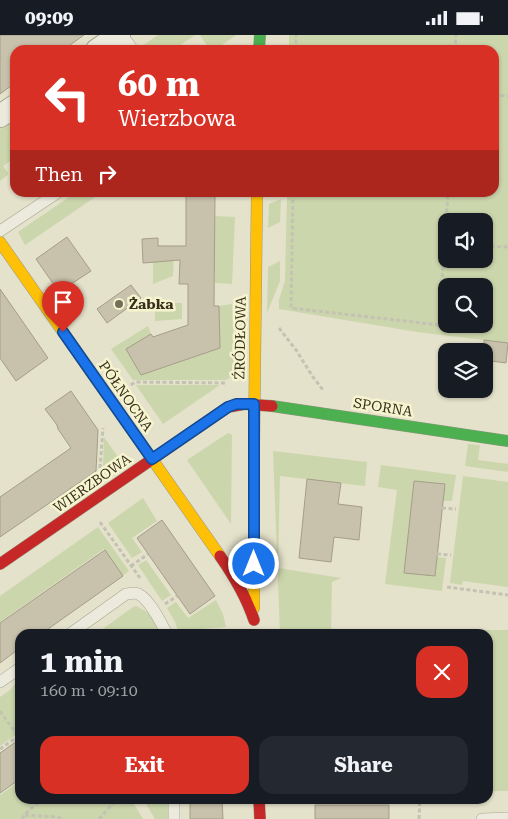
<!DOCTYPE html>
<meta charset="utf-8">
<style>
:root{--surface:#171b24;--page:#242831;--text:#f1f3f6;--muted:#9ea1a6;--accent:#d93025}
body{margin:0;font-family:"Roboto Serif",serif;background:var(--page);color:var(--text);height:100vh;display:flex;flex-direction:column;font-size:19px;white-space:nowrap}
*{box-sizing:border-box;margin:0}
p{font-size:16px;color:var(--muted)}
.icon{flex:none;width:28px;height:28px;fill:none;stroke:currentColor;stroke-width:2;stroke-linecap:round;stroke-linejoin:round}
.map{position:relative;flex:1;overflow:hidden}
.side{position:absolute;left:15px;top:594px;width:478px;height:175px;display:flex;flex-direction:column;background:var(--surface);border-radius:15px;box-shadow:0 1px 4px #0004}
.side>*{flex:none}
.top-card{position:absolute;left:10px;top:10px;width:489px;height:152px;border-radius:15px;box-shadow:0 1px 4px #0004;background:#d93025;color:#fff;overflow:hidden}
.tools{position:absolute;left:438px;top:178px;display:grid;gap:10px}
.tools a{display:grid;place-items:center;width:55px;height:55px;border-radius:10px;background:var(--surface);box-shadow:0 1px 4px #0004;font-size:25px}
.pin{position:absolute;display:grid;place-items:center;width:42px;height:42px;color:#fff;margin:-51px -21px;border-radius:50% 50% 50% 0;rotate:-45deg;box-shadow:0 0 5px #0007}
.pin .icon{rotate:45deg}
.me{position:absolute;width:55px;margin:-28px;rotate:0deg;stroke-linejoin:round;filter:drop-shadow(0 0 4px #0008)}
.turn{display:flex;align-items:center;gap:18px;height:105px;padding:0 25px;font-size:22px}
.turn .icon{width:65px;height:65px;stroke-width:2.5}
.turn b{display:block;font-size:35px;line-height:42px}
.then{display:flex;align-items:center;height:48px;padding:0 25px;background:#0003;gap:10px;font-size:19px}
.round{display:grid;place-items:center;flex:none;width:52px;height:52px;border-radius:15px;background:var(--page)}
.headline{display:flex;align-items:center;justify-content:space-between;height:85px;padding:0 25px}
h1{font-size:30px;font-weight:700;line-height:38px}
.primary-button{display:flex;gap:10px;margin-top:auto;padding:10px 25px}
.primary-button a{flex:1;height:58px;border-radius:15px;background:var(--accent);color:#fff;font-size:20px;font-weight:700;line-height:58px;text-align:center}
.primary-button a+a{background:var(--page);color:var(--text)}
.status{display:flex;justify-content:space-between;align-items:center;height:35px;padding:0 25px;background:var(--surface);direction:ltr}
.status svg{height:14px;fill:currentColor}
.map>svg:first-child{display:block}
.green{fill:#ccd6ac;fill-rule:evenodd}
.building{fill:#c8c1ab;stroke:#a49d89}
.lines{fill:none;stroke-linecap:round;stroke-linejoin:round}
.lane-casing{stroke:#a8a694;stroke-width:12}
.street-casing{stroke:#a8a694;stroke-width:24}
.fast-casing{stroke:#989583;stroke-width:12}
.slow-casing{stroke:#989583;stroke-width:12}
.jam-casing{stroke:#989583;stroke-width:12}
.path{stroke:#c3c2b3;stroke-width:3;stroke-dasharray:4 2.5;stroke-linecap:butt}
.lane{stroke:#ebeadc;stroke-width:11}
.street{stroke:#ebeadc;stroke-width:22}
.fast{stroke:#4caf50;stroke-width:11}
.slow{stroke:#ffc107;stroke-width:11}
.jam{stroke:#c62828;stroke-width:11}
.route-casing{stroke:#114b97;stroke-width:12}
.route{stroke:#1a73e8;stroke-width:9}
.poi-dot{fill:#746e59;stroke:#f6f4cf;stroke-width:2}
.labels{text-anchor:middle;stroke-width:5;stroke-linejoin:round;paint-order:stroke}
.poi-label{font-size:14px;font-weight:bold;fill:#372f1c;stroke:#f6f4cf;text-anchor:start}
.street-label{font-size:14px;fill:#372f1c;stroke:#f6f4cf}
</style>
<div class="status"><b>09:09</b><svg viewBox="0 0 49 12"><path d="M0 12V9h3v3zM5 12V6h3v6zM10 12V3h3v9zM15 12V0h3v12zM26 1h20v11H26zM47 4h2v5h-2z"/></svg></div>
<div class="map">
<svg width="508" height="784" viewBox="0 0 508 784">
<rect width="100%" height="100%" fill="#e4e2ca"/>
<!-- green -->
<path class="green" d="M 158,0 L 195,0 L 173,15 L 138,15 L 138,14 Z
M 200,0 L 236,0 L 215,15 L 210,15 Z
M 289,0 L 508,0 L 508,308 L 417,297 L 279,274 L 279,265 L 285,246 L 287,158 L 494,158 L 494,15 L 289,15 ZM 446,186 L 484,186 L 484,224 L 446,224 ZM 446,251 L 484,251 L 484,289 L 446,289 Z
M 15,83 L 15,123 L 3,131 L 9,139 L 0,146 L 0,94 Z
M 75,158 L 101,158 L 25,210 L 18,197 Z
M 281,164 L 280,187 L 268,193 L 269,169 Z
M 215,181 L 235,182 L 232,249 L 215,248 Z
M 153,210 L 174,211 L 173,241 L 153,249 Z
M 280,226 L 280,246 L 267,278 L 268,232 Z
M 165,268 L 182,268 L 182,284 L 155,286 L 155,275 Z
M 232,269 L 235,339 L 226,345 L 133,345 L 111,314 L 148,291 L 151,299 L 126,314 L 141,340 L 220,313 L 219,271 Z
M 136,350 L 220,350 L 163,389 Z
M 228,398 L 232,400 L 231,489 L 187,425 Z
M 104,402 L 118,422 L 106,430 L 103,431 Z
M 468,409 L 480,410 L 478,425 L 508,429 L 508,437 L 465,431 Z
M 273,416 L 367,427 L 365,451 L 280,441 L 278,533 L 341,543 L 332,547 L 331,599 L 280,599 Z
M 381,430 L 456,440 L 452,466 L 443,466 L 445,449 L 414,446 L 404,537 L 435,541 L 437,522 L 446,523 L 442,556 L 385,549 L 397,455 L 378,452 Z
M 463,441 L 508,447 L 508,552 L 463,546 L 462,550 L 450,548 Z
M 143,463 L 157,486 L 132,503 L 142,517 L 132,523 L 108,488 Z
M 98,492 L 129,536 L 122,541 L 104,514 L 0,587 L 0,561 Z
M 146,525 L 171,560 L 162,566 L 138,530 Z
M 216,565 L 223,579 L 226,592 L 178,596 L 175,587 L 167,573 L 176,567 L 188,583 Z
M 136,571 L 151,579 L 162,599 L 81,599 L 83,597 L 97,598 L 133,572 Z
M 406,595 L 508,595 L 508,756 L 488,756 L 488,599 L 390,599 Z
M 20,643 L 20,697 L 0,711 L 0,662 L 10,655 Z
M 20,746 L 20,764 L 131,764 L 143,784 L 0,784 L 0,760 Z
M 143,764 L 163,764 L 169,768 L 169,784 L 155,784 Z"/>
<!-- building -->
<path class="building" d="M 0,0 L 84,0 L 63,15 L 15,15 L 15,48 L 0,59 Z
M 186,158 L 215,158 L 214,271 L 219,271 L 220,313 L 141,340 L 126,314 L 151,299 L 153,302 L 188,290 L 188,249 L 179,249 L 180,225 L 143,228 L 142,204 L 158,203 L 158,211 L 186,211 Z
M 67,202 L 91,236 L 59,257 L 36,224 Z
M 131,250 L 141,263 L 107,288 L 97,274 Z
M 0,254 L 48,323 L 16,346 L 0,323 Z
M 484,305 L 508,308 L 506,328 L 484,325 Z
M 71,356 L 98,395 L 96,436 L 0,502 L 0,462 L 71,413 L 58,394 L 57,390 L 45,374 Z
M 307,444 L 341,448 L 338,469 L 362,472 L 359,505 L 334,502 L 331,527 L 299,523 Z
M 414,446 L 445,449 L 435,541 L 404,538 Z
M 162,485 L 215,561 L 190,579 L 137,503 Z
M 105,515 L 123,541 L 41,599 L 20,599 L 20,613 L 0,628 L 0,588 Z
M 20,704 L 20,744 L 0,758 L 0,718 Z
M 190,764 L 222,764 L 223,784 L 190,784 Z
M 315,770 L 389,770 L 389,784 L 315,784 Z"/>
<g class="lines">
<defs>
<path id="lane" d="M 122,0 L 133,15
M 0,196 L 57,158
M 70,599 L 126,559 C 129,559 132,558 135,558 C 148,560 161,588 167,599
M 0,647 L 20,633
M 174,764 L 174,784
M 482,784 L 508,783"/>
<path id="street" d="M 97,15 L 119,0
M 0,81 L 15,71"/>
<path id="fast" d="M 259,15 L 260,0
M 272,371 L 508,406"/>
<path id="slow" d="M 0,207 L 220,521
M 254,573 L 254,408 L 257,158"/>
<path id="jam" d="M 220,521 C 234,541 246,561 254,585
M 0,529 L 228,372 L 245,369 L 272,371
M 259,764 L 260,784"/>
</defs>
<!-- lane casing -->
<use href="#lane" class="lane-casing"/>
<!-- street casing -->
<use href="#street" class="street-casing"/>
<!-- fast casing -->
<use href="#fast" class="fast-casing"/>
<!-- slow casing -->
<use href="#slow" class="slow-casing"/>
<!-- jam casing -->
<use href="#jam" class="jam-casing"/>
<!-- path -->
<path class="path" d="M 296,15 L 296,0
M 455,15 L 456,0
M 494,60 L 508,61
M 293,158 L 291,273 L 439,290 L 448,158
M 484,211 L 508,212
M 279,293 L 296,315 L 313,342 L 323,355
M 131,350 L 135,347 L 226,348
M 100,433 L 103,393
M 442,473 L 456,474
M 100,487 L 140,543
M 437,519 L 451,520
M 131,531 L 148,519
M 447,552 L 508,560
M 165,569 L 177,561
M 199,599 L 231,595
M 0,676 L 20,704
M 0,714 L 20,700
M 25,780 L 57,782 L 63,784
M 22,784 L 26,778 L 42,764
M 99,784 L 117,764
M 419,784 L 420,764"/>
<!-- lane -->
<use href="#lane" class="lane"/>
<!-- street -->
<use href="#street" class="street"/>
<!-- fast -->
<use href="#fast" class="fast"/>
<!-- slow -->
<use href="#slow" class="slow"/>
<!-- jam -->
<use href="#jam" class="jam"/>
</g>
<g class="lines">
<defs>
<path id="route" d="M 63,297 L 152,424 L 228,372 L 236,369 L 254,369 L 254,529"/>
</defs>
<!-- route casing -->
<use href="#route" class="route-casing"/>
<!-- route -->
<use href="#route" class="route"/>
</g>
<!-- markers -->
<circle class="poi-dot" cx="119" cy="269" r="5"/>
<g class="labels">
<!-- poi labels -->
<g class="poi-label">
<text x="129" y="274">Żabka</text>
</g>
<!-- street labels -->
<g class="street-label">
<text transform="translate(240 303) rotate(-89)" y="5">ŹRÓDŁOWA</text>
<text transform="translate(126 361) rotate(55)" y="5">PÓŁNOCNA</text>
<text transform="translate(383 372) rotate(9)" y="5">SPORNA</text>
<text transform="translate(92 448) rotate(-35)" y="5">WIERZBOWA</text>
</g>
</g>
</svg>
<div class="tools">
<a><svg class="icon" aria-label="sound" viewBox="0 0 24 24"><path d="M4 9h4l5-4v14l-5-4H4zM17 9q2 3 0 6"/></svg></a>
<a><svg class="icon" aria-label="search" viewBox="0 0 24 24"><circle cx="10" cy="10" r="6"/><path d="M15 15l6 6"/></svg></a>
<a><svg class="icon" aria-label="layers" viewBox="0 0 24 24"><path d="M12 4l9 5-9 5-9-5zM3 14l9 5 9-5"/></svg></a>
</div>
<div class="pin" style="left:63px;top:297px;background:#d93025"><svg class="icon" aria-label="arrive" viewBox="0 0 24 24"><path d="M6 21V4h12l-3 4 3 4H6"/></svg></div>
<svg class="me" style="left:254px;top:529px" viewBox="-20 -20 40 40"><circle r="17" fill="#1a73e8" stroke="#fff" stroke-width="3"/><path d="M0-11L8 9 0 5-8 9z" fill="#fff"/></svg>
<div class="top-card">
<div class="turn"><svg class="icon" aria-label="left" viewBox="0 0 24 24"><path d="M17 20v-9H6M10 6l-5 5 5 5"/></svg><div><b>60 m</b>Wierzbowa</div></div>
<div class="then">Then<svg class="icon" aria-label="right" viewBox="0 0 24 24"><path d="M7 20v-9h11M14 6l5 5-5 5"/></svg></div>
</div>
<section class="side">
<div class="headline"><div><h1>1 min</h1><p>160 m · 09:10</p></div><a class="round" style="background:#d93025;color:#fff"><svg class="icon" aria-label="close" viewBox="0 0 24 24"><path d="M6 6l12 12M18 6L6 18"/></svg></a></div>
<div class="primary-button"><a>Exit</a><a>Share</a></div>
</section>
</div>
